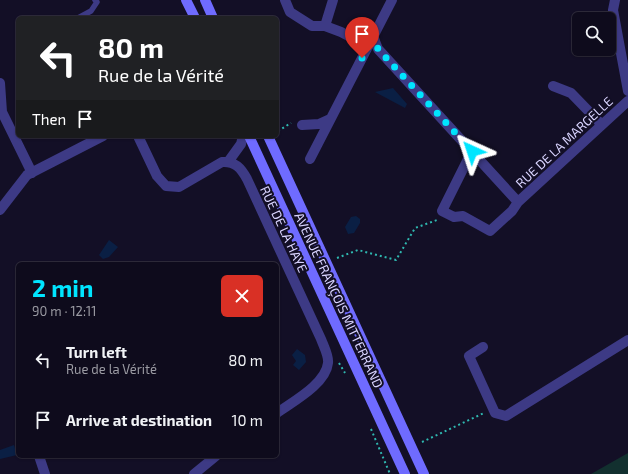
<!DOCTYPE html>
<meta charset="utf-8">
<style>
:root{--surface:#0e0b1c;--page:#1c1929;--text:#f1f3f6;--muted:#9b9ba3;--line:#2e2b3b;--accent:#00e5ff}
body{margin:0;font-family:"Exo 2",sans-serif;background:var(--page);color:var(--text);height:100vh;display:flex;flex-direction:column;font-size:15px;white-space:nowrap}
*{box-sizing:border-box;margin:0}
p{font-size:13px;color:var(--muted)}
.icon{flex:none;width:22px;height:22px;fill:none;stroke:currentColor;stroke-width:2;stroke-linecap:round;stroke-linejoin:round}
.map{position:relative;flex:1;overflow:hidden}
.sheet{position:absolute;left:16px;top:262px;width:263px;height:196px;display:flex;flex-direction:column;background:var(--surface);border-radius:6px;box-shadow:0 1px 3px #0004,0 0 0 1px var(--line)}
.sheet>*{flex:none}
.hud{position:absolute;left:16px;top:16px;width:263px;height:122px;border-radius:6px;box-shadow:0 1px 3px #0004,0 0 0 1px var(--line);background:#202124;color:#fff;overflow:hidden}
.tools{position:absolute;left:572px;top:12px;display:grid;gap:8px}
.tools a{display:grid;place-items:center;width:44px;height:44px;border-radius:6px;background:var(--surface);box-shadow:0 1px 3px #0004,0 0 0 1px var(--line);font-size:20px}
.pin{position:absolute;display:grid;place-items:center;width:34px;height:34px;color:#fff;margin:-41px -17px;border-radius:50% 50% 50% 0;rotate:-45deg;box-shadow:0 0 4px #0007}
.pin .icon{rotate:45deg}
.me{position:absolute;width:44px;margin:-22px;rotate:318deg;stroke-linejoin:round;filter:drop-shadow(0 0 3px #0008)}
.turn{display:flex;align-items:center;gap:14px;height:84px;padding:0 16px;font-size:18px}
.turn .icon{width:52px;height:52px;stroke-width:2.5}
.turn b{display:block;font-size:28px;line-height:34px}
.then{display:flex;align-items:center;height:38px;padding:0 16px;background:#0003;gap:8px;font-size:15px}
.round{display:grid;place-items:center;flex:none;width:42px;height:42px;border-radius:6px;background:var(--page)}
.summary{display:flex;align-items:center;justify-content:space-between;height:68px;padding:0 16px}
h1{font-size:24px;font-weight:700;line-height:30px;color:var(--accent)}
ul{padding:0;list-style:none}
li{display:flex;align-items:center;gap:12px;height:60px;padding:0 16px}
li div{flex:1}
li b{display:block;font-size:15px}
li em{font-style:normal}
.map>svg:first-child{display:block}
.green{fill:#12302f}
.water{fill:#0a1f44}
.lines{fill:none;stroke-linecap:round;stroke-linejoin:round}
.path{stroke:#2fb8b0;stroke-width:2;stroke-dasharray:2 3;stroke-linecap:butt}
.lane{stroke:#3d3a85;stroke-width:5.5}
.street{stroke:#3d3a85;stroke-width:10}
.secondary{stroke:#6f6bff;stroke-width:10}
.route{stroke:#00e5ff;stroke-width:7;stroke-dasharray:0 12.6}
.labels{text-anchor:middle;stroke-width:4;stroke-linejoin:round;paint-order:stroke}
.street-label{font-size:13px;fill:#d9d4ff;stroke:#130f26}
</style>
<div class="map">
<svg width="628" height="474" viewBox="0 0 628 474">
<rect width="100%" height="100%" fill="#130f26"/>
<!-- green -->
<path class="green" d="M 628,453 L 628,474 L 591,474 Z"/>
<!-- water -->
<path class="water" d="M 393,88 L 407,104 L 405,108 L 375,92 Z
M 356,216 L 360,219 L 360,223 L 354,233 L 348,234 L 345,227 L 351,217 Z
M 109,240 L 118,247 L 109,257 L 103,259 L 99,255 Z
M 297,349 L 305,355 L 306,362 L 299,370 L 293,365 L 296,361 L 292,355 Z
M 14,445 L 17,455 L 0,459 L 0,450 Z"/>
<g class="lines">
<!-- path -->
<path class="path" d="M 278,131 L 291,123
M 337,258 L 358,250 L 396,260 L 415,228 L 437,220
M 339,363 L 345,373
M 371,429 L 390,474
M 422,442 L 484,413"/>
<!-- lane -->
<path class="lane" d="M 78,18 L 91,11 L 97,2 L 95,0"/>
<!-- street -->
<path class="street" d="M 285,0 L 290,12 L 312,26 L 325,26 L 341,32 L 368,46
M 615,0 L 613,10 L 628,91
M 325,26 L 333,0
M 373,36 L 378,49 L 518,202
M 0,83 L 2,112 L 32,173
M 553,86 L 571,93 L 602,125
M 302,125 L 319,124 L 330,119
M 138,136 L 157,176 L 166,186 L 179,187 L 222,162 C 235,161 241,168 247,179 L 321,339 C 324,347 329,356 328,363 C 326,384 292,402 277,413
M 472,151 L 442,211 L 454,217 L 463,216 L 490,231 L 512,211 L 518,202 L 628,101
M 310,159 L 392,0
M 228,162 L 241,144 L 243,136
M 0,210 L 27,175 L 103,136
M 483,347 L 469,356 L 495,413 L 506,416 L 628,340
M 39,456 L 45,474
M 194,474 L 216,456"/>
<!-- secondary -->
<path class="secondary" d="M 186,0 L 195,18
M 205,0 L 213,18
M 249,136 L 405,474
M 268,136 L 424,474"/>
</g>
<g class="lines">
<!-- route -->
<path class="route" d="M 362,58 L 373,36 L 378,49 L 472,151"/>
</g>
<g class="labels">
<!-- street labels -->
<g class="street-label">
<text transform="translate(564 142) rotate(-43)" y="5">RUE DE LA MARGELLE</text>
<text transform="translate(284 229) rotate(65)" y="5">RUE DE LA HAYE</text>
<text transform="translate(339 300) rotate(65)" y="5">AVENUE FRANÇOIS MITTERRAND</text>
</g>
</g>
</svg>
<div class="tools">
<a><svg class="icon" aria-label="search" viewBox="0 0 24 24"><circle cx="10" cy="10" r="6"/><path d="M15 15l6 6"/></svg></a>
</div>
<div class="pin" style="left:362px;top:58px;background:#d93025"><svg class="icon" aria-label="arrive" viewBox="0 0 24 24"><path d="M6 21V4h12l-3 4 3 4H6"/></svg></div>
<svg class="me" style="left:472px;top:151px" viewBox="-20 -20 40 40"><path d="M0-17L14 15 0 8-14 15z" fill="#00e5ff" stroke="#fff" stroke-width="4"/></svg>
<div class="hud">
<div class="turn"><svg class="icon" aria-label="left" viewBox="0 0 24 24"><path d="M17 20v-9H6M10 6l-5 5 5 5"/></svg><div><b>80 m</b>Rue de la Vérité</div></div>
<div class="then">Then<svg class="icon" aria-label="arrive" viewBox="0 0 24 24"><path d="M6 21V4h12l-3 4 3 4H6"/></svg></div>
</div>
<section class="sheet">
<div class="summary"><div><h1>2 min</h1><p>90 m · 12:11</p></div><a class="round" style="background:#d93025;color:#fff"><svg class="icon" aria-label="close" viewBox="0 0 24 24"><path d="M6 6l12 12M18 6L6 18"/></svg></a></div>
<ul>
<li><svg class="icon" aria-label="left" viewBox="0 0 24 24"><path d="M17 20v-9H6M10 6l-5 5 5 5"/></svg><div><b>Turn left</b><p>Rue de la Vérité</p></div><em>80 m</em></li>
<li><svg class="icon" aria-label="arrive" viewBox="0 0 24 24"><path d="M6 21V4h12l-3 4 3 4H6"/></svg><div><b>Arrive at destination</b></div><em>10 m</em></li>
</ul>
</section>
</div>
